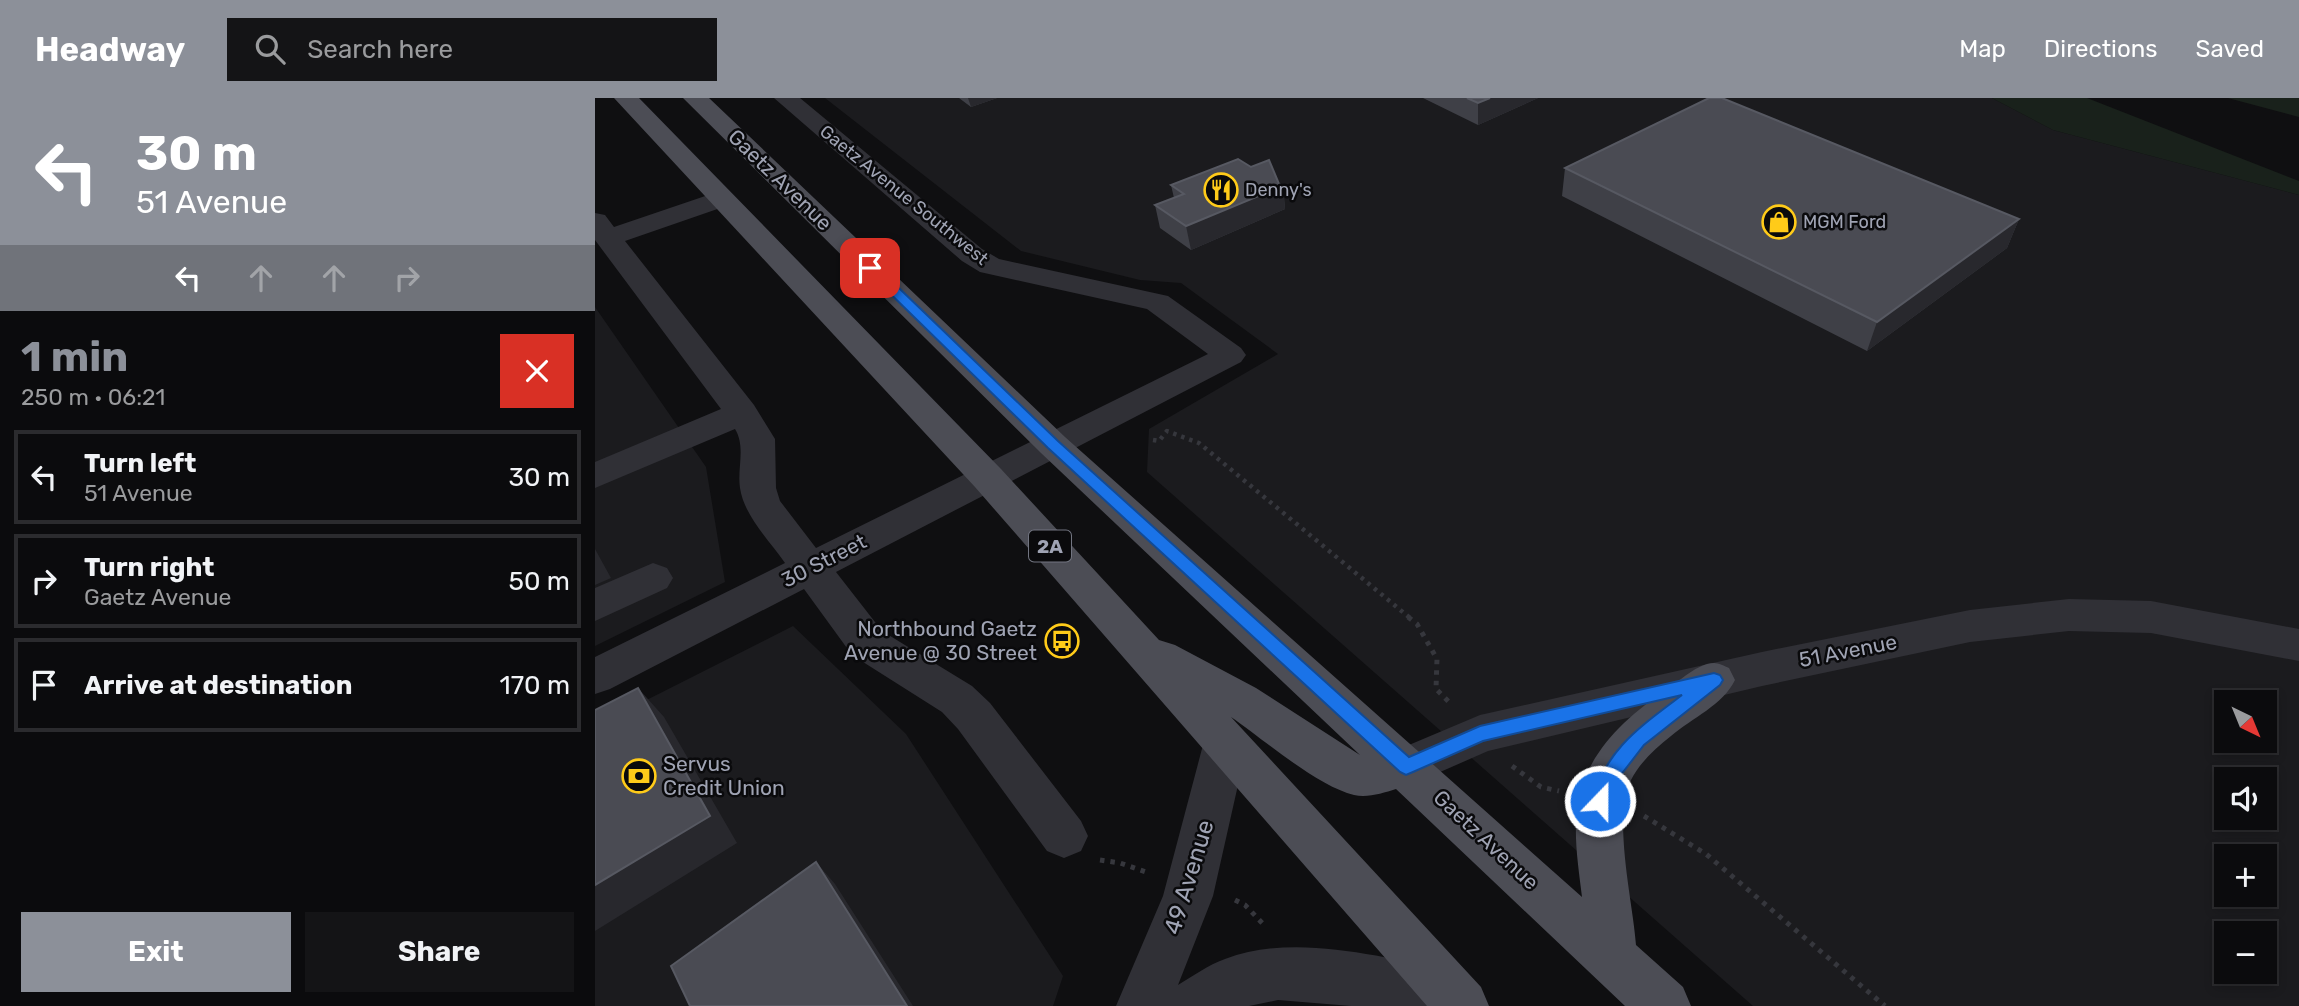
<!DOCTYPE html>
<meta charset="utf-8">
<style>
:root{--surface:#0b0b0d;--page:#141416;--text:#f1f3f6;--muted:#9a9b9d;--line:#2b2b2e;--accent:#8c9099}
body{margin:0;font-family:Rubik,sans-serif;background:var(--page);color:var(--text);height:100vh;display:flex;flex-direction:column;font-size:26px;white-space:nowrap}
*{box-sizing:border-box;margin:0}
p{font-size:23px;color:var(--muted)}
.icon{flex:none;width:38px;height:38px;fill:none;stroke:currentColor;stroke-width:2;stroke-linecap:round;stroke-linejoin:round}
.map{position:relative;flex:1;overflow:hidden}
.side{display:flex;flex-direction:column;background:var(--surface);width:595px}
.side>*{flex:none}
.top-card{background:#8c9099;color:#fff;overflow:hidden}
.needle{width:46px;rotate:137deg}
.tools{position:absolute;left:1619px;top:592px;display:grid;gap:14px}
.tools a{display:grid;place-items:center;width:63px;height:63px;border-radius:0px;background:var(--surface);box-shadow:0 4px 10px #0003,0 0 0 2px var(--line);font-size:35px}
.pin{position:absolute;display:grid;place-items:center;width:60px;height:60px;color:#fff;margin:-30px;border-radius:14px;box-shadow:0 4px 10px #0006}
.me{position:absolute;width:77px;margin:-38px;rotate:22deg;stroke-linejoin:round;filter:drop-shadow(0 0 5px #0008)}
.turn{display:flex;align-items:center;gap:24px;height:147px;padding:0 21px;font-size:32px}
.turn .icon{width:91px;height:91px;stroke-width:2.5}
.turn b{display:block;font-size:49px;line-height:60px}
.lanes{display:flex;align-items:center;height:66px;padding:0 21px;background:#0003;justify-content:center;gap:35px;direction:ltr}
.lanes .off{opacity:.35}
.round{display:grid;place-items:center;flex:none;width:74px;height:74px;border-radius:0px;background:var(--page)}
.head{display:flex;align-items:center;justify-content:space-between;height:119px;padding:0 21px}
h1{font-size:42px;font-weight:700;line-height:52px;color:var(--accent)}
.primary-button{display:flex;gap:14px;margin-top:auto;padding:14px 21px}
.primary-button a{flex:1;height:80px;border-radius:0px;background:var(--accent);color:#fff;font-size:28px;font-weight:700;line-height:80px;text-align:center}
.primary-button a+a{background:var(--page);color:var(--text)}
ul{padding:0;list-style:none}
li{display:flex;align-items:center;gap:21px;height:94px;margin:0 14px 10px;padding:0 7px;border:4px solid var(--line);border-radius:0px}
li div{flex:1}
li b{display:block;font-size:26px}
li em{font-style:normal}
header{display:flex;align-items:center;gap:42px;box-sizing:border-box;height:98px;padding:0 35px;background:var(--accent);color:#fff}
header strong{font-size:33px}
nav{display:flex;gap:38px;margin-inline-start:auto;font-size:24px}
.search{width:490px;height:63px;background:var(--page);display:flex;align-items:center;gap:18px;box-sizing:border-box;padding:0 24px;border-radius:0px;color:var(--muted);font-size:26px}
main{display:flex;flex:1;min-height:0}
.map>svg:first-child{display:block}
.built{fill:#1b1b1e;fill-rule:evenodd}
.green{fill:#19211b}
.lines{fill:none;stroke-linecap:round;stroke-linejoin:round}
.path-far1{stroke:#36373d;stroke-width:4.5;stroke-dasharray:3.5 5;stroke-linecap:butt}
.path{stroke:#36373d;stroke-width:5;stroke-dasharray:4.5 6;stroke-linecap:butt}
.minor{fill:#303036;fill-rule:evenodd}
.major{fill:#4c4d55;fill-rule:evenodd}
.wall{fill:#3f4047}
.shaded-wall{fill:#28282d}
.building{fill:#4a4b53;stroke:#575962;stroke-width:2}
.route{fill:#1a73e8;stroke:#114b97;stroke-width:2}
.labels{text-anchor:middle;stroke-width:5;stroke-linejoin:round;paint-order:stroke}
.far-poi-label{font-size:18px;fill:#9fa3b3;stroke:#0a0a0c;text-anchor:start}
.far-street-label{font-size:18px;fill:#9fa3b3;stroke:#0a0a0c}
.shield{fill:#0a0a0c;stroke:#727581;stroke-width:2}
.shield-label{font-size:19px;font-weight:bold;fill:#9fa3b3}
.street-label{font-size:21px;fill:#9fa3b3;stroke:#0a0a0c}
.poi-label{font-size:21px;fill:#9fa3b3;stroke:#0a0a0c;text-anchor:end}
.near-street-label{font-size:24px;fill:#9fa3b3;stroke:#0a0a0c}
</style>
<header>
<strong>Headway</strong>
<div class="search"><svg class="icon" aria-label="search" viewBox="0 0 24 24"><circle cx="10" cy="10" r="6"/><path d="M15 15l6 6"/></svg>Search here</div>
<nav><a>Map</a><a>Directions</a><a>Saved</a></nav>
</header>
<main>
<section class="side">
<div class="top-card">
<div class="turn"><svg class="icon" aria-label="left" viewBox="0 0 24 24"><path d="M17 20v-9H6M10 6l-5 5 5 5"/></svg><div><b>30 m</b>51 Avenue</div></div>
<div class="lanes"><svg class="icon" aria-label="left" viewBox="0 0 24 24"><path d="M17 20v-9H6M10 6l-5 5 5 5"/></svg><svg class="icon off" aria-label="ahead" viewBox="0 0 24 24"><path d="M12 20V5M6 11l6-6 6 6"/></svg><svg class="icon off" aria-label="ahead" viewBox="0 0 24 24"><path d="M12 20V5M6 11l6-6 6 6"/></svg><svg class="icon off" aria-label="right" viewBox="0 0 24 24"><path d="M7 20v-9h11M14 6l5 5-5 5"/></svg></div>
</div>
<div class="head"><div><h1>1 min</h1><p>250 m · 06:21</p></div><a class="round" style="background:#d93025;color:#fff"><svg class="icon" aria-label="close" viewBox="0 0 24 24"><path d="M6 6l12 12M18 6L6 18"/></svg></a></div>
<ul>
<li><svg class="icon" aria-label="left" viewBox="0 0 24 24"><path d="M17 20v-9H6M10 6l-5 5 5 5"/></svg><div><b>Turn left</b><p>51 Avenue</p></div><em>30 m</em></li>
<li><svg class="icon" aria-label="right" viewBox="0 0 24 24"><path d="M7 20v-9h11M14 6l5 5-5 5"/></svg><div><b>Turn right</b><p>Gaetz Avenue</p></div><em>50 m</em></li>
<li><svg class="icon" aria-label="arrive" viewBox="0 0 24 24"><path d="M6 21V4h12l-3 4 3 4H6"/></svg><div><b>Arrive at destination</b></div><em>170 m</em></li>
</ul>
<div class="primary-button"><a>Exit</a><a>Share</a></div>
</section>
<div class="map">
<svg width="1704" height="908" viewBox="0 0 1704 908">
<rect width="100%" height="100%" fill="#0f0f11"/>
<!-- built -->
<path class="built" d="M 230,0 L 1397,0 L 1458,32 L 1704,97 L 1704,908 L 1158,908 L 552,374 L 554,331 L 683,256 L 586,185 L 545,182 L 426,153 ZM 1631,604 L 1670,604 L 1670,642 L 1631,642 ZM 1631,681 L 1670,681 L 1670,719 L 1631,719 ZM 1631,758 L 1670,758 L 1670,796 L 1631,796 ZM 1631,835 L 1670,835 L 1670,873 L 1631,873 Z
M 0,209 L 111,369 L 130,484 L 0,548 Z
M 198,528 L 311,636 L 468,878 L 458,908 L 0,908 L 0,628 Z"/>
<!-- green -->
<path class="green" d="M 1397,0 L 1492,0 L 1704,83 L 1704,97 L 1458,32 Z
M 1633,0 L 1704,0 L 1704,19 Z"/>
<g class="lines">
<!-- path-far1 -->
<path class="path-far1" d="M 558,342 L 564,343 L 572,333 L 604,345 L 815,520"/>
<!-- path -->
<path class="path" d="M 813,519 L 822,526 L 842,561 L 841,591 L 857,607
M 917,668 L 946,689 L 964,693
M 1049,718 L 1111,756 L 1290,908
M 505,762 L 525,765 L 554,775
M 640,802 L 650,807 L 671,829"/>
<!-- minor -->
<path class="minor" d="M 179,0 L 205,0 L 387,151 L 404,161 L 573,198 L 646,250 L 651,257 L 646,264 L 241,474 L 287,533 L 377,588 L 395,605 L 486,723 L 493,738 L 486,753 L 469,760 L 452,753 L 363,631 L 347,614 L 257,557 L 209,491 L 15,591 L 0,596 L 0,559 L 190,465 C 175,443 149,418 145,390 C 142,370 151,349 140,331 L 0,390 L 0,364 L 126,311 L 0,142 L 0,115 L 10,117 L 19,129 L 125,93 L 134,95 L 138,101 L 134,107 L 30,143 L 159,307 L 180,341 L 181,390 L 185,403 L 221,450 L 613,256 L 552,211 L 385,174 L 367,163 Z
M 58,465 L 72,470 L 78,480 L 72,490 L 0,523 L 0,490 Z
M 1474,501 L 1556,503 L 1704,531 L 1704,563 L 1556,535 L 1474,533 L 1375,544 L 1167,588 L 893,653 L 811,689 L 795,683 L 788,669 L 795,655 L 885,617 L 1167,554 L 1375,512 Z
M 630,628 L 646,633 L 652,647 L 618,798 L 583,887 C 598,878 613,867 630,861 C 701,834 786,860 858,872 L 877,880 L 885,899 L 881,908 L 756,908 L 683,902 L 654,908 L 521,908 L 568,798 L 608,647 L 614,633 Z"/>
<!-- major -->
<path class="major" d="M 19,0 L 44,0 L 406,371 L 564,542 L 580,547 L 661,590 L 765,657 L 446,355 L 88,0 L 114,0 L 470,339 L 987,799 C 984,774 980,749 981,723 C 983,663 1025,623 1072,591 C 1085,583 1103,565 1119,565 C 1123,565 1130,568 1134,570 L 1140,582 C 1128,607 1097,620 1076,638 C 1061,650 1045,664 1036,682 C 1017,719 1038,804 1041,847 L 1088,889 L 1096,908 L 1030,908 L 801,691 C 788,695 773,700 759,697 C 722,688 668,641 636,619 L 886,889 L 894,908 L 832,908 L 380,389 Z"/>
</g>
<!-- wall -->
<path class="wall" d="M 364,0 L 402,0 L 376,9 Z
M 828,0 L 943,0 L 883,27 Z
M 970,70 L 1424,121 L 1412,150 L 1272,253 L 967,98 Z
M 684,86 L 688,88 L 690,111 L 596,152 L 565,130 L 560,107 L 579,100 L 576,87 Z"/>
<!-- shaded-wall -->
<path class="shaded-wall" d="M 373,0 L 402,0 L 376,9 Z
M 895,0 L 943,0 L 883,27 L 883,5 Z
M 688,88 L 690,111 L 596,152 L 591,128 Z
M 1424,121 L 1412,150 L 1272,253 L 1282,224 Z
M 0,451 L 16,480 L 0,487 Z
M 43,590 L 69,619 L 142,745 L 0,833 L 0,787 Z
M 221,764 L 240,786 L 318,908 L 312,908 Z"/>
<!-- building -->
<path class="building" d="M 872,0 L 895,0 L 883,5 Z
M 1114,0 L 1127,0 L 1424,121 L 1282,224 L 970,70 Z
M 643,61 L 656,69 L 674,62 L 684,86 L 688,88 L 591,128 L 560,107 L 589,96 L 576,87 Z
M 43,590 L 115,718 L 0,787 L 0,612 Z
M 221,764 L 312,908 L 95,908 L 76,868 Z"/>
<!-- route -->
<path class="route" d="M 275,166 L 280,167 L 463,343 L 814,659 L 885,628 L 1119,575 L 1125,577 L 1128,582 L 1125,587 L 1049,647 L 1022,682 L 1012,709 L 1005,711 L 999,709 L 996,703 C 1013,649 1044,630 1087,597 L 888,643 L 818,674 L 811,677 L 805,674 L 453,350 L 271,172 L 269,170 Z"/>
<!-- icons -->
<defs>
<symbol id="restaurant-ring" viewBox="-11 -11 22 22"><circle r="9.5" fill="#0a0a0c" stroke="#ffcb19" stroke-width="1.5"/><path d="M-5-6h1v4h1v-4h1v4h1v-4h1v5L-1.5 .5V6h-2V.5L-5-1ZM5-6V6H3V1.5H1.5Q1.5-4 5-6Z" fill="#ffcb19"/></symbol>
<symbol id="shop-ring" viewBox="-11 -11 22 22"><circle r="9.5" fill="#0a0a0c" stroke="#ffcb19" stroke-width="1.5"/><path d="M-5-2.5h2.3a2.7 3.5 0 0 1 5.4 0H5L5.5 6h-11ZM-1.5-2.5h3a1.5 2.3 0 0 0-3 0Z" fill="#ffcb19"/></symbol>
<symbol id="bus-ring" viewBox="-11 -11 22 22"><circle r="9.5" fill="#0a0a0c" stroke="#ffcb19" stroke-width="1.5"/><path d="M-5-6H5V4H4V6H2V4H-2V6H-4V4H-5ZM-3.5-4V0h7V-4ZM-3.5 1.2v1.5H-2V1.2ZM2 1.2v1.5H3.5V1.2Z" fill="#ffcb19"/></symbol>
<symbol id="bank-ring" viewBox="-11 -11 22 22"><circle r="9.5" fill="#0a0a0c" stroke="#ffcb19" stroke-width="1.5"/><path d="M-6-4H6V4H-6ZM0-2.3a2.3 2.3 0 1 0 0 4.6a2.3 2.3 0 1 0 0-4.6Z" fill="#ffcb19"/></symbol>
</defs>
<g fill-rule="evenodd">
<use href="#restaurant-ring" x="607" y="73" width="38" height="38"/>
<use href="#shop-ring" x="1165" y="105" width="38" height="38"/>
<use href="#bus-ring" x="448" y="524" width="38" height="38"/>
<use href="#bank-ring" x="25" y="659" width="38" height="38"/>
</g>
<g class="labels">
<!-- far-poi labels -->
<g class="far-poi-label">
<text x="650" y="98">Denny's</text>
<text x="1208" y="130">MGM Ford</text>
</g>
<!-- far-street labels -->
<g class="far-street-label">
<text transform="translate(309 97) rotate(39)" y="6">Gaetz Avenue Southwest</text>
</g>
<!-- shield labels -->
<rect class="shield" x="434" y="432.5" width="42" height="31" rx="5"/>
<g class="shield-label">
<text x="455" y="455">2A</text>
</g>
<!-- street labels -->
<g class="street-label">
<text transform="translate(185 82) rotate(44)" y="7">Gaetz Avenue</text>
<text transform="translate(229 463) rotate(-27)" y="7">30 Street</text>
<text transform="translate(1253 553) rotate(-11)" y="7">51 Avenue</text>
<text transform="translate(891 742) rotate(43)" y="7">Gaetz Avenue</text>
</g>
<!-- poi labels -->
<g class="poi-label">
<text x="442" y="538">Northbound Gaetz<tspan x="442" dy="24">Avenue @ 30 Street</tspan></text>
<text x="68" y="673" text-anchor="start">Servus<tspan x="68" dy="24">Credit Union</tspan></text>
</g>
<!-- near-street labels -->
<g class="near-street-label">
<text transform="translate(594 779) rotate(-73)" y="8">49 Avenue</text>
</g>
</g>
</svg>
<div class="tools">
<a><svg class="needle" viewBox="-14 -14 28 28"><path d="M0-13l5 13h-10z" fill="#e53935"/><path d="M0 13l5-13h-10z" fill="#9a9b9d"/></svg></a>
<a><svg class="icon" aria-label="sound" viewBox="0 0 24 24"><path d="M4 9h4l5-4v14l-5-4H4zM17 9q2 3 0 6"/></svg></a>
<a>+</a>
<a>−</a>
</div>
<div class="pin" style="left:275px;top:170px;background:#d93025"><svg class="icon" aria-label="arrive" viewBox="0 0 24 24"><path d="M6 21V4h12l-3 4 3 4H6"/></svg></div>
<svg class="me" style="left:1005px;top:703px" viewBox="-20 -20 40 40"><circle r="17" fill="#1a73e8" stroke="#fff" stroke-width="3"/><path d="M0-11L8 9 0 5-8 9z" fill="#fff"/></svg>
</div>
</main>
